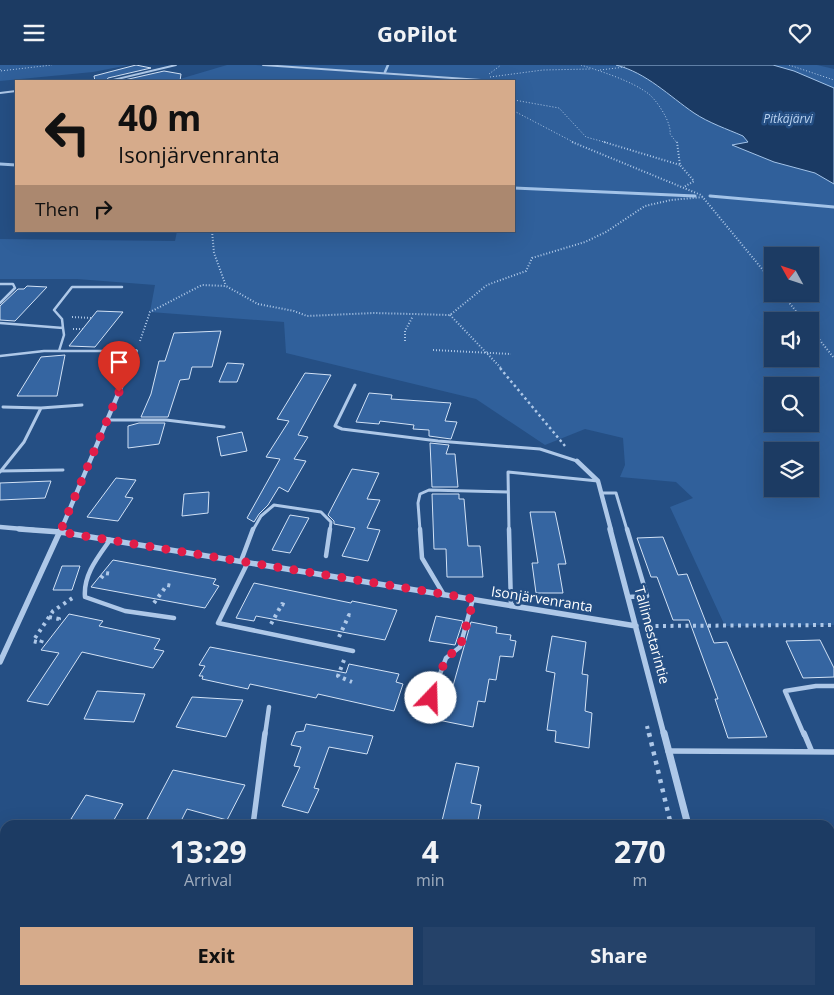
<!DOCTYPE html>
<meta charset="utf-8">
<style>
:root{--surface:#1c3b63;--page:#254269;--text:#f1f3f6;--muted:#a0adbe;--line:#3a5578;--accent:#d6ab8b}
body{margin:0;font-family:"Open Sans",sans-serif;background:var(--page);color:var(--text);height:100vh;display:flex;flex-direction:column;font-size:19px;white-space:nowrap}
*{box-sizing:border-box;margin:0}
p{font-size:16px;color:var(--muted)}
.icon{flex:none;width:28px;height:28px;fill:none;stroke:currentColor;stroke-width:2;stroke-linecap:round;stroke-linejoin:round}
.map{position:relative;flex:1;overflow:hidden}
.drawer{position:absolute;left:0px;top:755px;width:835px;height:175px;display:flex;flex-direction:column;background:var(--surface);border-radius:15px 15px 0 0;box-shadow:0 5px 20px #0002,0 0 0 1px var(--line)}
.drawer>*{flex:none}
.banner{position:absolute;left:15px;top:15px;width:500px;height:152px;border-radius:0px;box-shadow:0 5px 20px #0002,0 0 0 1px var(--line);background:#d6ab8b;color:#111;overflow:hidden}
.needle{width:32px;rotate:310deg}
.controls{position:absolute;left:764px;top:182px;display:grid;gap:10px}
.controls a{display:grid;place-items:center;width:55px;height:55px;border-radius:0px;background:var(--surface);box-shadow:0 5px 20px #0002,0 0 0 1px var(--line);font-size:25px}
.pin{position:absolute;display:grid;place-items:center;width:42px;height:42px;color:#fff;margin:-51px -21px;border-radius:50% 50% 50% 0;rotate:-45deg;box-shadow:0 0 5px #0007}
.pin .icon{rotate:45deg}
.me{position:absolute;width:55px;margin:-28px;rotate:21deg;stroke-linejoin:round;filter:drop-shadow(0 0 4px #0008)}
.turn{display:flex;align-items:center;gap:18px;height:105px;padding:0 20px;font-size:22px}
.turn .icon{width:65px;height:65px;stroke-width:2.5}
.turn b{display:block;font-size:35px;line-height:42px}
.then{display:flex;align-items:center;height:48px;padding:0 20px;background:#0003;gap:10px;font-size:19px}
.eta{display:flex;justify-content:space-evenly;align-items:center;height:85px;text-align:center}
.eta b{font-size:30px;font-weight:700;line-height:35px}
.primary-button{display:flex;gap:10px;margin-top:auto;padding:10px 20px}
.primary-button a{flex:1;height:58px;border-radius:0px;background:var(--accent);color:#111;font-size:20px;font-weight:700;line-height:58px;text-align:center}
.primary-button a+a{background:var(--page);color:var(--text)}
header{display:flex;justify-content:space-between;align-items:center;height:65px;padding:0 20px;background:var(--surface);font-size:22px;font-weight:700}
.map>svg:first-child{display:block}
.green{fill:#30609b;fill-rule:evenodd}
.water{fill:#1a3a64;stroke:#a3c3e8}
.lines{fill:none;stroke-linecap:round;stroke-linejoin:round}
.stream-far1{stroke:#a3c3e8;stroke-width:2.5}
.stream{stroke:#a3c3e8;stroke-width:3}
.building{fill:#3565a1;stroke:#d2e2f6}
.path-far4{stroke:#aec8e8;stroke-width:1;stroke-dasharray:1 2;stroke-linecap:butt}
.path-far3{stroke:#aec8e8;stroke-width:2;stroke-dasharray:1 2;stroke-linecap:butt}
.path-far2{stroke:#aec8e8;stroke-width:2.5;stroke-dasharray:2.5 3;stroke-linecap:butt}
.path-far1{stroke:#aec8e8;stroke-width:4;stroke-dasharray:3 4.5;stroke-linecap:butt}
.path{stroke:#aec8e8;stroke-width:4.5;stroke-dasharray:4 5.5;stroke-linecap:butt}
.lane-far3{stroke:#aec8e8;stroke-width:2.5}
.lane-far2{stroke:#aec8e8;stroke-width:3}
.lane-far1{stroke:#aec8e8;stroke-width:4.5}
.lane{stroke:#aec8e8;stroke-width:5.5}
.street-far4{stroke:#aec8e8;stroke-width:2}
.street-far3{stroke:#aec8e8;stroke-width:4}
.street-far2{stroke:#aec8e8;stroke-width:4.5}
.street-far1{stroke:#aec8e8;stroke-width:5.5}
.street{stroke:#aec8e8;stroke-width:7}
.route{stroke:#e11d48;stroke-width:9;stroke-dasharray:0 16.2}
.labels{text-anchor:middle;stroke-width:5;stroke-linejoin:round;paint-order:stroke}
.far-water-label{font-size:12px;font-style:italic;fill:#bad2ef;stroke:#254f84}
.street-label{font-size:14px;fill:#fff;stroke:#254f84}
</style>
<header><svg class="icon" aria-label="menu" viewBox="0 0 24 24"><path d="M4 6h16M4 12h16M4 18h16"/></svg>GoPilot<svg class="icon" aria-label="heart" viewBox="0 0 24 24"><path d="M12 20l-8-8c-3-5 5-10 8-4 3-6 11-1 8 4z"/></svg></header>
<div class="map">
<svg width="834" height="930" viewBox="0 0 834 930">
<rect width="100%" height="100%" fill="#254f84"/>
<!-- green -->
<path class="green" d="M 0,0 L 129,0 L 93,7 L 0,16 Z
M 227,0 L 256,0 L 477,16 L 269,0 L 648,0 L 834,97 L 834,560 L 725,561 L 670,442 L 693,433 L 676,417 L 620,412 L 625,400 L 623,373 L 585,364 L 545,380 L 476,334 L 286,288 L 284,257 L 150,247 L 155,220 L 77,214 L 0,214 L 0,174 L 175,176 L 177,166 L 514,166 L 514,16 L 173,16 ZM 772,191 L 810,191 L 810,229 L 772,229 ZM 772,256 L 810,256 L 810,294 L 772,294 ZM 772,321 L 810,321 L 810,359 L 772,359 ZM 772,386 L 810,386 L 810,424 L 772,424 Z
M 758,0 L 817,0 L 834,4 L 834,33 Z"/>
<!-- water -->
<path class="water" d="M 616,0 L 773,0 L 794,6 L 834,23 L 834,119 L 815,108 L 774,97 L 732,80 L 748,77 L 743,71 C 727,64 709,58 694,48 C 669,31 647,8 616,0 Z"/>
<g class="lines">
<!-- stream-far1 -->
<path class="stream-far1" d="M 385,7 L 388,0"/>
<!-- stream -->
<path class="stream" d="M 0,99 L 16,100
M 514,123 L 695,131
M 710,131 L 834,142"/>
</g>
<!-- building -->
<path class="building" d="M 136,0 L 151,3 L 108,13 L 106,16 L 95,16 L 94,11 Z
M 164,6 L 181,9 L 180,16 L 120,16 Z
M 27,221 L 47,222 L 15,256 L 0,255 L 0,241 L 18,224 L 24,224 Z
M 97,246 L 123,247 L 95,282 L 69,281 Z
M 221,266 L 212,302 L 192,302 L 189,314 L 180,315 L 168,352 L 141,352 L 151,329 L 159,296 L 165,296 L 174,268 Z
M 65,290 L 57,331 L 17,331 L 41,292 Z
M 227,298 L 244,299 L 237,317 L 219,317 Z
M 305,308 L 331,310 L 298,370 L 308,372 L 294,394 L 306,396 L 288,427 L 279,422 L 268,440 L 259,449 L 254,457 L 247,453 L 280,394 L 266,392 L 289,356 L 277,354 Z
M 369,328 L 392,330 L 391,334 L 451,338 L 445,356 L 457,357 L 451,374 L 429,371 L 429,365 L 413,364 L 414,360 L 380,356 L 379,359 L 356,357 Z
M 139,358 L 165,358 L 159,379 L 128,383 L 128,361 Z
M 242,367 L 247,386 L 221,391 L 217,372 Z
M 430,378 L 449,380 L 446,389 L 455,389 L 458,422 L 432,422 Z
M 352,404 L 379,408 L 367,434 L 380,435 L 367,463 L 380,465 L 368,496 L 342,491 L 355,463 L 334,459 L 334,456 L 328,450 Z
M 116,413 L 136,415 L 125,432 L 133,433 L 118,456 L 87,452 Z
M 51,416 L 45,433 L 0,435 L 0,418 Z
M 209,427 L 208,448 L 182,451 L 184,429 Z
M 432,429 L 459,429 L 459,434 L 464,434 L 468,481 L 480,481 L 483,512 L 447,512 L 446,484 L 434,484 Z
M 530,447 L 555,447 L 566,499 L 558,499 L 563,528 L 536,528 L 532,498 L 538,498 Z
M 290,450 L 309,453 L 290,488 L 272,485 Z
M 663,472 L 678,510 L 687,509 L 714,578 L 727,577 L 767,672 L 728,673 L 715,634 L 718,634 L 689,555 L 673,555 L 657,512 L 651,512 L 637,473 Z
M 113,495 L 216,514 L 213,519 L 219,521 L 205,543 L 91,522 Z
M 62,501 L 80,501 L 72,525 L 53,525 Z
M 254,518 L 351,538 L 352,536 L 397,545 L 385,575 L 256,551 L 254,556 L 236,553 Z
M 69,549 L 103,556 L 99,561 L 160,574 L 154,584 L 164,586 L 153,603 L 82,587 L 48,640 L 27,636 L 59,588 L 41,585 Z
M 436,551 L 463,556 L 455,580 L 429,576 Z
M 471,557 L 497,562 L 496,568 L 511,570 L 510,575 L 516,576 L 513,592 L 500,591 L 496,615 L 489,614 L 485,637 L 478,636 L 473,662 L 438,655 L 445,627 L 451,628 Z
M 552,571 L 586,577 L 582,609 L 588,610 L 585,646 L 592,648 L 589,683 L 555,677 L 556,666 L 547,665 L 555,608 L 546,606 Z
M 820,575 L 834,603 L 834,612 L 803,613 L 786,576 Z
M 210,582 L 346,608 L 349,599 L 399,609 L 396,617 L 403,619 L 394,646 L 318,629 L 316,633 L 250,619 L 248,624 L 202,614 L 203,611 L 199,611 L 205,601 L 199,600 Z
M 97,626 L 145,629 L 134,657 L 84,654 Z
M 192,632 L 243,635 L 226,672 L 176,662 Z
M 306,659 L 373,671 L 367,689 L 329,682 L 314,723 L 319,724 L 308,748 L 282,741 L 300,702 L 294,701 L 301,682 L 291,680 L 296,667 L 304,666 Z
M 456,698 L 479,702 L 471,738 L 481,740 L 477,760 L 441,760 Z
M 173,705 L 245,720 L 227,755 L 187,744 L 179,760 L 147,754 Z
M 86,730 L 123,739 L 111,760 L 94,760 L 71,754 Z"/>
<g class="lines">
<!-- path-far4 -->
<path class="path-far4" d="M 581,0 C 600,6 629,15 646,27 C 656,33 672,58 670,69 L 677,78
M 789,0 L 834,15
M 0,4 L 0,6 L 52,0
M 600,5 L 625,2
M 489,9 L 501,0
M 490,12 L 543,5 L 591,4
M 514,35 L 559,43 L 586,72 L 608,78
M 514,46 L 575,78"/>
<!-- path-far3 -->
<path class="path-far3" d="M 572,77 L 701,130 L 772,216
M 604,77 L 680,100
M 677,77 L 680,100 L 694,116 L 684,122
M 212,166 L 214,188 L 226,221
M 782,229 L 804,256
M 450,250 L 502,304
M 72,252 L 92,253
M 810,263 L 834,293
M 73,264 L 83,264
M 140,276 L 150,247 L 202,220 L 226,221 L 258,239 L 294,246 L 307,251 L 374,248 L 450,250 L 487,220 L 526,206 L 532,193 L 585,177 L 606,167 L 645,141 L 671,135 L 703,132
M 405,276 L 405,266 L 413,251
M 433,285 L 511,289"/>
<!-- path-far2 -->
<path class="path-far2" d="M 500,303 L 565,381"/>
<!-- path-far1 -->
<path class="path-far1" d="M 101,513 L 105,508 L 112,509
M 154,538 L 167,520 L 172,521
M 49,552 L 59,554 L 58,556
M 271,559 L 282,539 L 287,541
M 648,561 L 834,560
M 339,572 L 349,550 L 354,552
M 42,575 L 41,578 L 33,576 L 53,546 L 74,532
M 344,595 L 338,611 L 352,617
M 647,661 L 649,670"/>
<!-- path -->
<path class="path" d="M 649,668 L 671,760
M 711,925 L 712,930"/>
<!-- lane-far3 -->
<path class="lane-far3" d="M 0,219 L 13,219 L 15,223 L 0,238
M 0,258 L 63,263 L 64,270 L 59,286
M 63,263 L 62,254 L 54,245 L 72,222 L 122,222
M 0,291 L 44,286 L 136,286"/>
<!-- lane-far2 -->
<path class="lane-far2" d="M 355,320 L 335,361 L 342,364 L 438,376 L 540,384 L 577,396
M 3,342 L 41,343
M 107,355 L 166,355 L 224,362
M 0,406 L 63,405
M 0,407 L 24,377 L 41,343 L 82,340
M 601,428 L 616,428 L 627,465
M 253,465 L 261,451 L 274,440 L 321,447 L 331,457 L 330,465
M 420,465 L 418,438 L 420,429 L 429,425 L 508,427
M 509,465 L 508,407 L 598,416"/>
<!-- lane-far1 -->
<path class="lane-far1" d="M 420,464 L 422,493 L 444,530
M 509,464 L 511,541
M 627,464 L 647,531 L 628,532
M 110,475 C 98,492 83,510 85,532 L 125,546 L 174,553
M 326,491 L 330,464
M 241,496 L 253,464
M 248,497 L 218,558 L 353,586
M 431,633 L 446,593 L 460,582 L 473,534
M 265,670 L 269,642
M 804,670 L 785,626 L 816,621 L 834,621"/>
<!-- lane -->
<path class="lane" d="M 804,668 L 812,687
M 668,686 L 834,687
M 253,760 L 265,668
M 830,833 L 834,834
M 830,888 L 833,918"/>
<!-- street-far4 -->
<path class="street-far4" d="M 263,0 L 481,15
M 109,16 L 176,0
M 0,28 L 16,26"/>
<!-- street-far3 -->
<path class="street-far3" d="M 128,304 L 136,286"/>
<!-- street-far2 -->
<path class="street-far2" d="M 577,396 L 598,416 L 611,465
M 0,462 L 34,465
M 61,465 L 129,303"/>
<!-- street-far1 -->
<path class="street-far1" d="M 19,464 L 60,467 L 636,561
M 610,464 L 664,670
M 0,597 L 61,464"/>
<!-- street -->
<path class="street" d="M 664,668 L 688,760
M 730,925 L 732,930"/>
</g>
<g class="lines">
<!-- route -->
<path class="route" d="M 119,327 L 60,467 L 474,534 L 460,582 L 446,593 L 431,633"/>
</g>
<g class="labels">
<!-- far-water labels -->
<g class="far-water-label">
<text x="788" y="58">Pitkäjärvi</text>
</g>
<!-- street labels -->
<g class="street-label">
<text transform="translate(542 534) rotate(9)" y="5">Isonjärvenranta</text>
<text transform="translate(652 570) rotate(75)" y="5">Tallimestarintie</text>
</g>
</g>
</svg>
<div class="controls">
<a><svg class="needle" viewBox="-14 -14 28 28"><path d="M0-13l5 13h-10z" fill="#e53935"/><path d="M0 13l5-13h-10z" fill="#a0adbe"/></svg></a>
<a><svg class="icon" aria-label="sound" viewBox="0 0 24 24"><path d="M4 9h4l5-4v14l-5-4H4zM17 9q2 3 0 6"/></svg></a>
<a><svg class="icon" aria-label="search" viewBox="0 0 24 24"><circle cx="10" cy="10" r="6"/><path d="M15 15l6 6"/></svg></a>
<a><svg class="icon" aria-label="layers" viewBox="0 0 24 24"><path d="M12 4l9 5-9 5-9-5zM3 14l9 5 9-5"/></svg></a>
</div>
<div class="pin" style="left:119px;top:327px;background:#d93025"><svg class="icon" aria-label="arrive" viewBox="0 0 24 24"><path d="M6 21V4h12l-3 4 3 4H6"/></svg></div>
<svg class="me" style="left:431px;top:633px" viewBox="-20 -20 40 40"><circle r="19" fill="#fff"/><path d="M0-13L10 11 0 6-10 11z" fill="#e11d48"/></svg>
<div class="banner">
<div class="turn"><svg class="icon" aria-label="left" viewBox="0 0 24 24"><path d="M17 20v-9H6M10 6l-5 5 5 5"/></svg><div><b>40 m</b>Isonjärvenranta</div></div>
<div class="then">Then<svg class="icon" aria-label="right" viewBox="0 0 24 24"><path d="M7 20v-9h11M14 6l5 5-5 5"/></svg></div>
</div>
<section class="drawer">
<div class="eta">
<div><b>13:29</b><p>Arrival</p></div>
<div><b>4</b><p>min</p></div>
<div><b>270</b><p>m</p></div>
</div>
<div class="primary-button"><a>Exit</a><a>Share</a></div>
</section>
</div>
